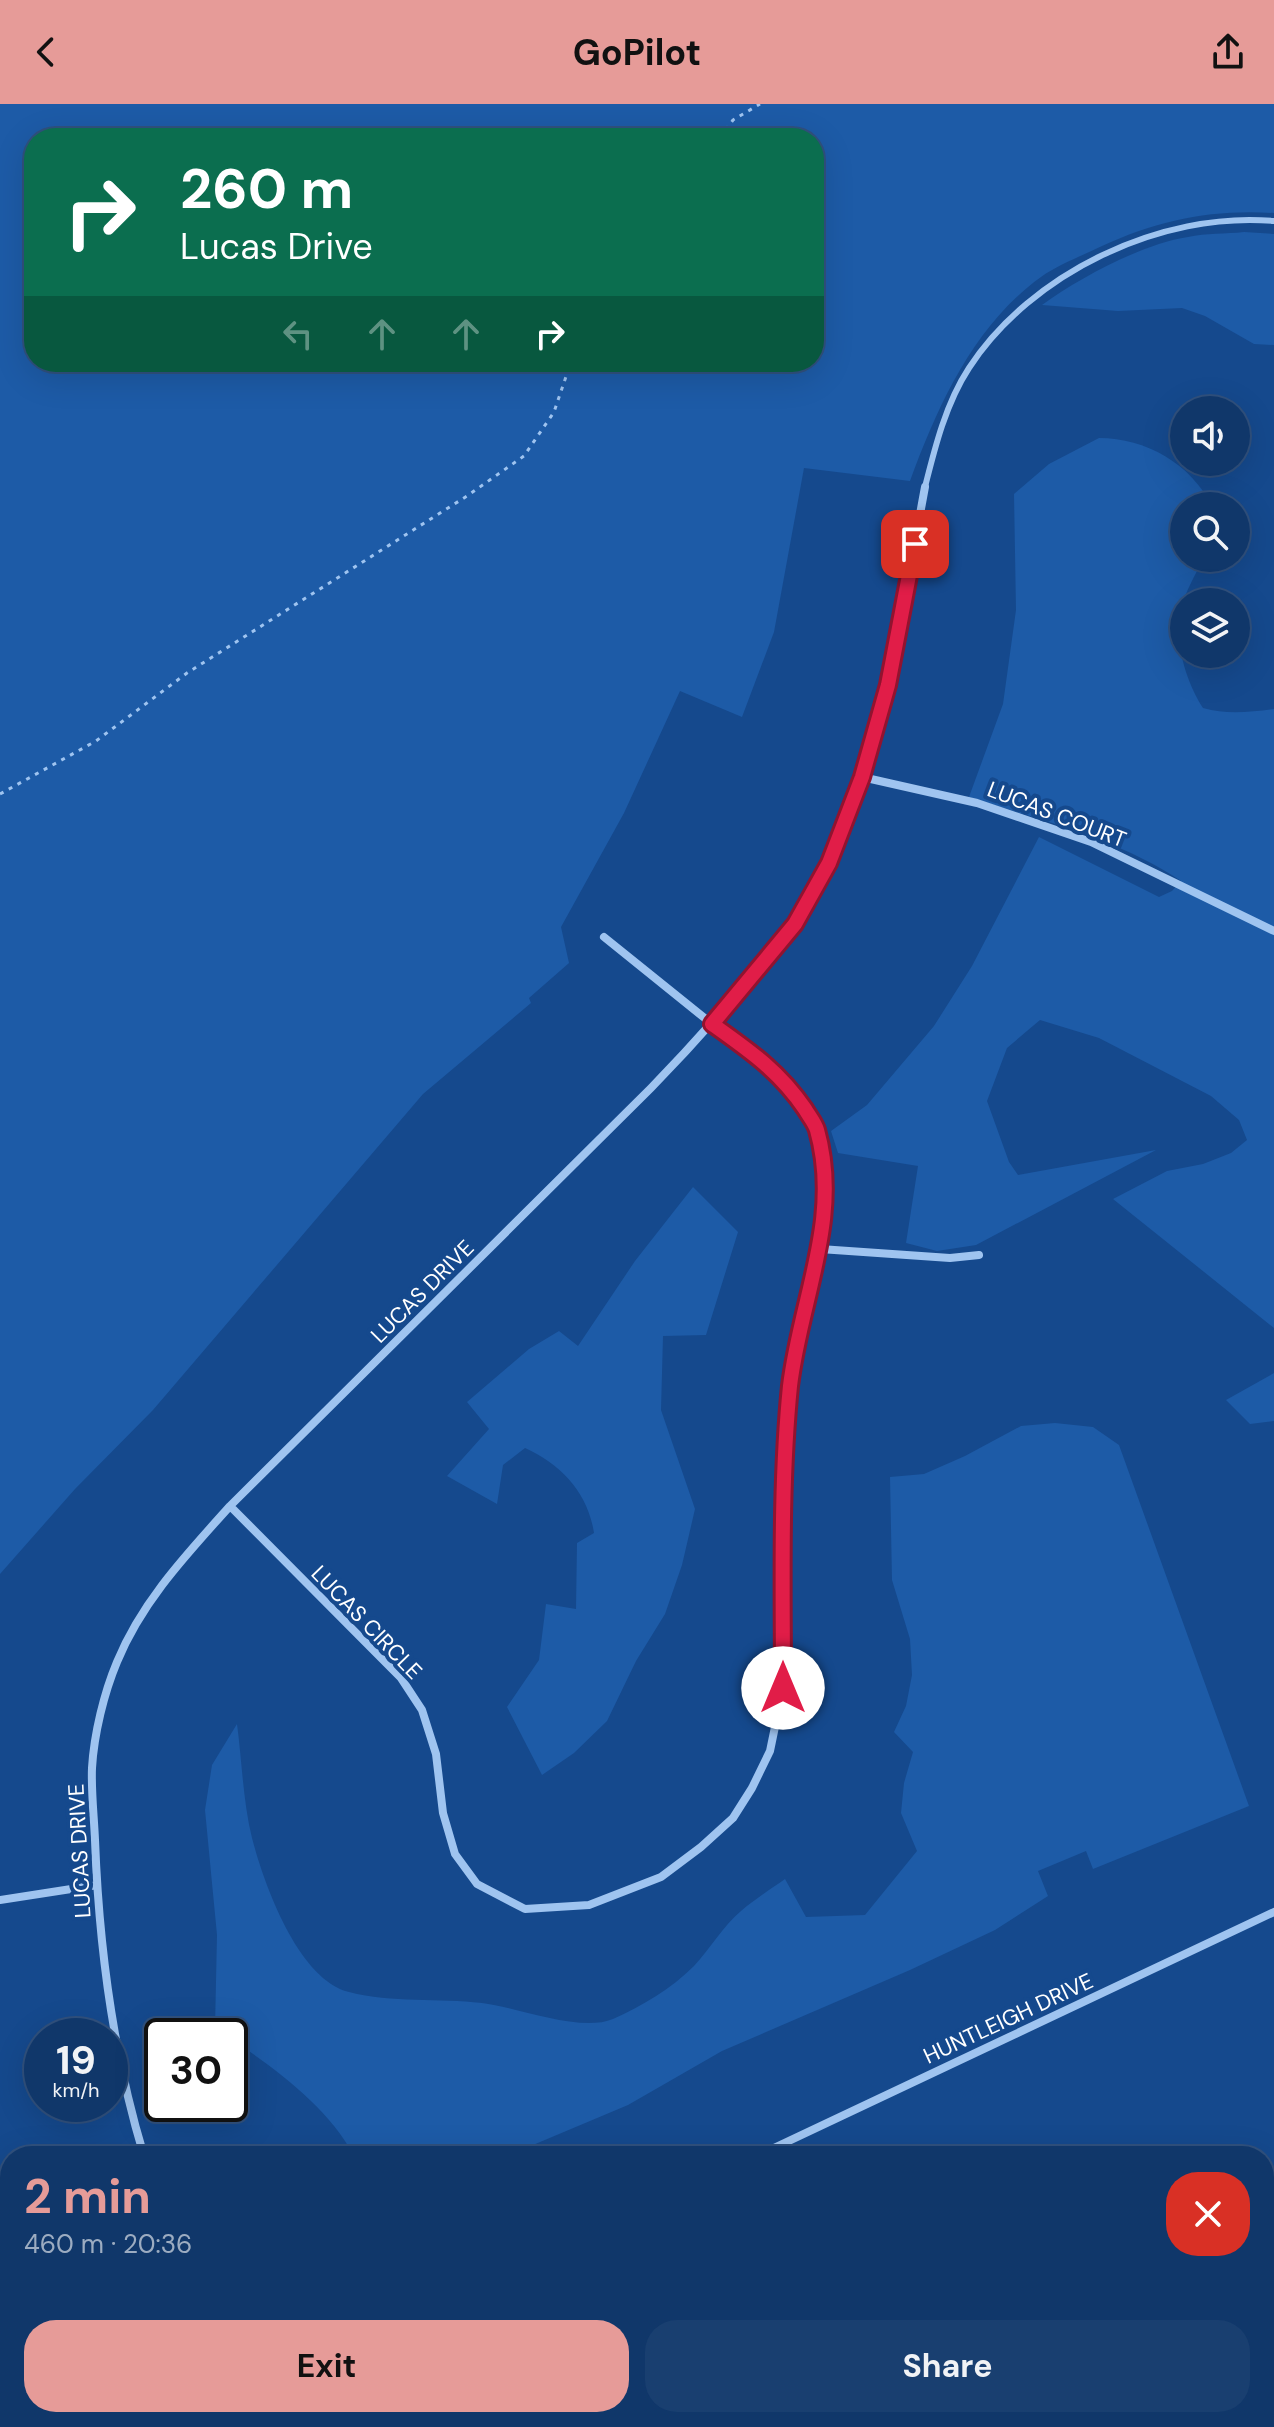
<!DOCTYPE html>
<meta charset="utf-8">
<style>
:root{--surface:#10376a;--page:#193f70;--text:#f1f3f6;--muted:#9cacc1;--line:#30517e;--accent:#e69b98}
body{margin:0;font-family:"DM Sans",sans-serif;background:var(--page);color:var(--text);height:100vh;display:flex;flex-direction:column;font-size:30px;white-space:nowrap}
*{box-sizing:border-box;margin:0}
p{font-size:26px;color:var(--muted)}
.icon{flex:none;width:44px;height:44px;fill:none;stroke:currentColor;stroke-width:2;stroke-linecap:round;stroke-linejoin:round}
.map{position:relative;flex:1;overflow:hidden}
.side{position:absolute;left:0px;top:2042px;width:1274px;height:282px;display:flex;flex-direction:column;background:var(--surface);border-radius:32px 32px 0 0;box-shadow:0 8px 32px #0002,0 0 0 2px var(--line)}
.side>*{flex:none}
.hud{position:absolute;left:24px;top:24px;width:800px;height:244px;border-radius:32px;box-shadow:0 8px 32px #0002,0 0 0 2px var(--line);background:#0b6e4f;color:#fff;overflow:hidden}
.tools{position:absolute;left:1170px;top:292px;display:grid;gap:16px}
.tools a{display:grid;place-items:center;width:80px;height:80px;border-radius:50%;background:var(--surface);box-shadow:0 8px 32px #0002,0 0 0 2px var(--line);font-size:40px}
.speed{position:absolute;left:24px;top:1914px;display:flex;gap:16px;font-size:40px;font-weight:700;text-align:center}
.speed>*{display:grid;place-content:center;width:104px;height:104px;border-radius:50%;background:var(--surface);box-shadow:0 8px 32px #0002,0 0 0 2px var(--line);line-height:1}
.speed small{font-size:20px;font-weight:400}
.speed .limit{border:4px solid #111;border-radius:12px;background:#fff;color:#111}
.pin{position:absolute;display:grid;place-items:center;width:68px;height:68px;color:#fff;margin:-34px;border-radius:16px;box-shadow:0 4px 12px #0006}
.me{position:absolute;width:88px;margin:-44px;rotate:0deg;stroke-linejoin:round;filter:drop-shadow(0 0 6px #0008)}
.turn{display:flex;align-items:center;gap:28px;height:168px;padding:0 24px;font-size:36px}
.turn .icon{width:104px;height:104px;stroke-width:2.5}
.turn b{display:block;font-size:56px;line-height:68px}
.lanes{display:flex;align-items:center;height:76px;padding:0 24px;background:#0003;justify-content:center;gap:40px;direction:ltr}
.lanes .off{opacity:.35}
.round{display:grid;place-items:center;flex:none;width:84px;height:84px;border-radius:32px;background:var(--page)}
.overview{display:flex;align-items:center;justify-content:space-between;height:136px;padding:0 24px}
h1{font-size:48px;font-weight:700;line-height:60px;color:var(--accent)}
.primary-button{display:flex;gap:16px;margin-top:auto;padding:16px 24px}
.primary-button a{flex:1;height:92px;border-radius:32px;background:var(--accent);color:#111;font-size:32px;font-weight:700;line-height:92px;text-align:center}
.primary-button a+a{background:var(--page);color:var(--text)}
header{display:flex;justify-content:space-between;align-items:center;height:104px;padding:0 24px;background:var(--accent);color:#111;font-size:36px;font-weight:700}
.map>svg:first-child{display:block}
.green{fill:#1d5ba7;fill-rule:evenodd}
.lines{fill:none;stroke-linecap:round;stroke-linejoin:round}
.path{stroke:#9fc4f0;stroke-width:3;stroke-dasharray:4 6;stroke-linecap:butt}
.service{stroke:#9fc4f0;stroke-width:6}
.minor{stroke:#9fc4f0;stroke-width:8}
.route-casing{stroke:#92132f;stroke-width:20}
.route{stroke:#e11d48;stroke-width:14}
.labels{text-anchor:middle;stroke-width:8;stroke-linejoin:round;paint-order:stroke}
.street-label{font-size:22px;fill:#fff;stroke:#15498d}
</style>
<header><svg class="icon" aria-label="back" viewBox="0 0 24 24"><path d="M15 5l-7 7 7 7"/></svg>GoPilot<svg class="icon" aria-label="share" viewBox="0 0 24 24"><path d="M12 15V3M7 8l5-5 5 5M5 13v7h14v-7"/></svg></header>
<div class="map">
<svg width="1274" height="2323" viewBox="0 0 1274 2323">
<rect width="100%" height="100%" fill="#15498d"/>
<!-- green -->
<path class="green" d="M 0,0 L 1274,0 L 1274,109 C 1212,105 1158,116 1102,142 C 1082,152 1059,160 1041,173 C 974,221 938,301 910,377 L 804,364 L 774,528 L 742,613 L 680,587 L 624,709 L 561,823 L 569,859 L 529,894 L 531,899 L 423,990 L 153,1306 L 75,1385 L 0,1470 ZM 814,34 L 814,258 L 34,258 L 34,34 Z
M 1244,128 L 1274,130 L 1274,241 L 1254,240 L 1205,212 L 1182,204 L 1118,207 L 1042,201 C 1079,174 1142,140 1188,133 C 1206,129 1226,130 1244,128 Z
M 1099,334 C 1146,334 1191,360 1212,402 L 1184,402 L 1184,454 L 1204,454 C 1195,471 1185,488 1181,506 C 1174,539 1186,577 1203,604 C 1227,611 1250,608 1274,605 L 1274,1224 L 1113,1095 L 1167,1067 L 1203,1060 L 1231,1049 L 1247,1036 L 1239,1016 L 1211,992 L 1099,934 L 1040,916 L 1007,944 L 987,997 L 1009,1058 L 1018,1071 L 1156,1046 L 976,1141 L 937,1147 L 906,1139 L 918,1062 L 838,1049 L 831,1027 L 867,1001 L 934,922 L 972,862 L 1039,733 L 1159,793 L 1172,787 L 1181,777 C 1117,734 1042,717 969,693 L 1003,600 L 1016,506 L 1014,390 L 1049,360 Z
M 693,1083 L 738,1128 L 706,1231 L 663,1232 L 661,1306 L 695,1405 L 682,1461 L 665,1510 L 636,1557 L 607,1617 L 574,1649 L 542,1671 L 507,1603 L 539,1556 L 546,1500 L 576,1505 L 577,1439 L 594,1429 C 588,1389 561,1360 525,1344 L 503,1361 L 497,1400 L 447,1372 L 489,1325 L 467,1298 L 529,1245 L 559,1227 L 578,1242 L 635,1157 Z
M 1274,1269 L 1274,1317 L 1250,1320 L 1226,1296 Z
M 1055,1319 L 1093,1323 L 1119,1341 L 1249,1702 L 1093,1765 L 1086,1747 L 1038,1767 L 1048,1792 L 995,1826 L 910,1866 L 722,1947 L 628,2001 L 507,2052 L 354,2052 C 325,1997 264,1957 215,1924 L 217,1831 L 205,1706 L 212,1661 L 237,1620 C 242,1657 243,1698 252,1734 C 264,1780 298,1875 349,1888 C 392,1899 438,1894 482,1899 C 517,1903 580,1929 613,1915 C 642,1902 671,1885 694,1862 C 710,1845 723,1822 741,1807 C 755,1795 771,1785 785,1775 L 806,1813 L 865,1811 L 917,1747 L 901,1709 L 904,1679 L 913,1648 L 894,1628 L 906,1602 L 912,1571 L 910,1535 L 892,1476 L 890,1373 L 924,1370 L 965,1352 L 1021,1322 Z"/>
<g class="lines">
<!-- path -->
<path class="path" d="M 720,34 L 733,16 L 760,0
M 0,690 L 96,637 L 187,569 L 467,392 L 524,352 L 554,308 L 571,258"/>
<!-- service -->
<path class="service" d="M 925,383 C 935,343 946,299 969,264 C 1031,169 1161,107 1274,117"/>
<!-- minor -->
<path class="minor" d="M 1194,360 L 1195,358
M 862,673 L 977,699 L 1091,738 L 1274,827
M 820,1145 L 950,1154 L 979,1151
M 230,1402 L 401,1574 L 422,1606 L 436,1650 L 443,1709 L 455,1750 L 477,1780 L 525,1805 L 589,1801 L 661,1773 L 701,1743 L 733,1714 L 752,1684 L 770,1647 L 783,1584 L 783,1369 L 791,1278 L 820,1145 L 826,1076 L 816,1023 L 790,983 L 769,961 L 712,920 L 604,833
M 0,1796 L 97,1781
M 144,2052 C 113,1950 99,1843 95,1736 C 94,1712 91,1687 92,1664 C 94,1630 104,1589 117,1558 C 142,1497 187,1450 230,1402 L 651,984 C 688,946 723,907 757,866 C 770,851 785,836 796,819 C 877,694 898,527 925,383
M 757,2052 L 1274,1808
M 1264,2127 L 1274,2132
M 0,2140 L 10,2135
M 1264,2230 L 1274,2219
M 267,2314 L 271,2323
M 874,2314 L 877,2323
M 1126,2314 L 1141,2323
M 184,2323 L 203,2314
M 686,2323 L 706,2314
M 1183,2323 L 1189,2314"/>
</g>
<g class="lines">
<defs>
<path id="route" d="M 783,1584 C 783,1483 780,1382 790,1282 C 800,1196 842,1114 817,1026 C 815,1019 809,1012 805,1005 C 779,967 750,947 712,920 L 795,820 L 829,759 L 862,673 L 888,581 L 915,440"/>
</defs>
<!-- route casing -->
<use href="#route" class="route-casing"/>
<!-- route -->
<use href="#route" class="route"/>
</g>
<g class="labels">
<!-- street labels -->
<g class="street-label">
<text transform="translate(1057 710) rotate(21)" y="8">LUCAS COURT</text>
<text transform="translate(422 1187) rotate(-45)" y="8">LUCAS DRIVE</text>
<text transform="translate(367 1518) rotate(46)" y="8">LUCAS CIRCLE</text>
<text transform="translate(79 1747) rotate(-93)" y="8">LUCAS DRIVE</text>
<text transform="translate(1008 1914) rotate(-25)" y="8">HUNTLEIGH DRIVE</text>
</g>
</g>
</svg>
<div class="tools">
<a><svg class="icon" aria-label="sound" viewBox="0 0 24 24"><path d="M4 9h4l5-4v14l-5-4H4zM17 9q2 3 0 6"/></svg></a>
<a><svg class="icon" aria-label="search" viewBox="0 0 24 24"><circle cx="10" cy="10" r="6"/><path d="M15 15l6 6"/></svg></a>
<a><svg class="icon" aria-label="layers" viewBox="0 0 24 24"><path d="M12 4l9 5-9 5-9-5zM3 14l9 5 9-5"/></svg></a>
</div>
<div class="speed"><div>19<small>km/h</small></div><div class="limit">30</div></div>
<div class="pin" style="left:915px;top:440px;background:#d93025"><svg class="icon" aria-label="arrive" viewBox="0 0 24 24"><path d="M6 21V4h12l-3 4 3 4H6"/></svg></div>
<svg class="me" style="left:783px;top:1584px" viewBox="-20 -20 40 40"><circle r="19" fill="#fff"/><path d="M0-13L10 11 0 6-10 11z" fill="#e11d48"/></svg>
<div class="hud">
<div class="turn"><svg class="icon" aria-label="right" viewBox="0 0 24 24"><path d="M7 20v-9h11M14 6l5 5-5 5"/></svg><div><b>260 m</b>Lucas Drive</div></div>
<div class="lanes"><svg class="icon off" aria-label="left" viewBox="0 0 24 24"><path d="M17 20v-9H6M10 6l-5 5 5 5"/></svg><svg class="icon off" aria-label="ahead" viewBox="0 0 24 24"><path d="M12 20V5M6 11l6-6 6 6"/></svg><svg class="icon off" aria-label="ahead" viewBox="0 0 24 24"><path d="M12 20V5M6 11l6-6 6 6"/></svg><svg class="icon" aria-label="right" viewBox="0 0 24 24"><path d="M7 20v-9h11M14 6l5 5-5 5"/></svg></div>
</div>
<section class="side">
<div class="overview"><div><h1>2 min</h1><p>460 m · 20:36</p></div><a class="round" style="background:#d93025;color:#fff"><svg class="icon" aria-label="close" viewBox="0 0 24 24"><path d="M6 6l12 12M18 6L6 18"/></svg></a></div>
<div class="primary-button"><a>Exit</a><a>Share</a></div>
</section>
</div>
